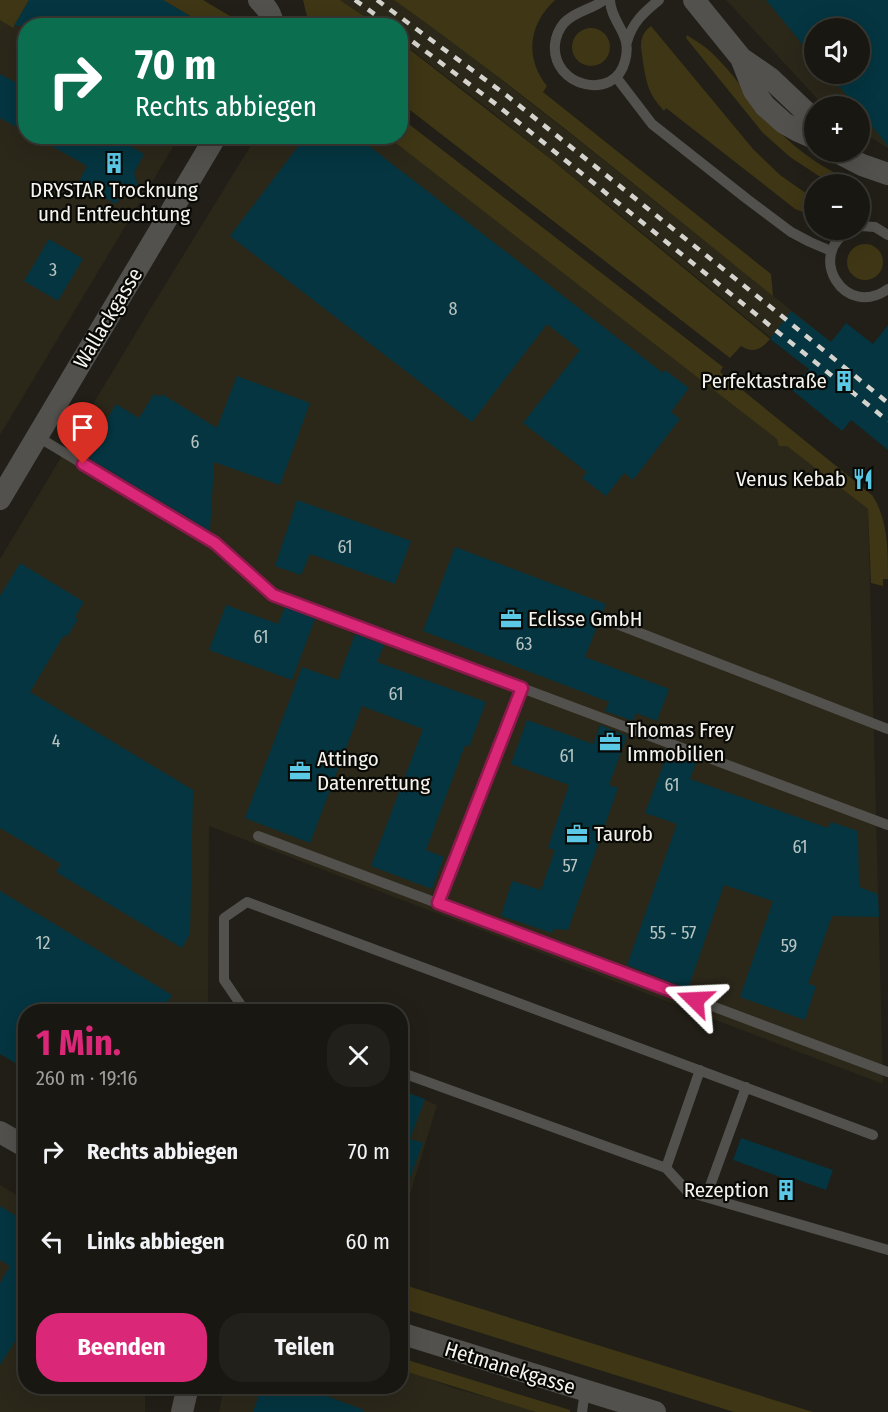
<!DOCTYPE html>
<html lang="de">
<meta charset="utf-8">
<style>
:root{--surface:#191711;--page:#22201a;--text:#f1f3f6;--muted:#9f9f9f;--line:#373631;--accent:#db2777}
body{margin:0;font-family:"Fira Sans Condensed",sans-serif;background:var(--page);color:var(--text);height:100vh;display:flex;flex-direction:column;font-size:22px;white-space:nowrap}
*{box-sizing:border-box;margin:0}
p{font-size:20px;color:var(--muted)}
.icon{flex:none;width:33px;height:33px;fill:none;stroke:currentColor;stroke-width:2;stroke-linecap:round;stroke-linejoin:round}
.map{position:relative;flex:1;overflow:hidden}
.details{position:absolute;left:18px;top:1004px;width:390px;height:390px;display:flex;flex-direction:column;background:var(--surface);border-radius:24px;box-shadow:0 6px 24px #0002,0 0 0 2px var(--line)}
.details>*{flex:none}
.hud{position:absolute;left:18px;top:18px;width:390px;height:126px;border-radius:24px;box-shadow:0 6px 24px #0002,0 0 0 2px var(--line);background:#0b6e4f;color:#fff;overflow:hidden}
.tools{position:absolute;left:804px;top:18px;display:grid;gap:12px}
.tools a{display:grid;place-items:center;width:66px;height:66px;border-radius:50%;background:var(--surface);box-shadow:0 6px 24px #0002,0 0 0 2px var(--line);font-size:30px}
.pin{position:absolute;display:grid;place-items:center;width:51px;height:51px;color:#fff;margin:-62px -26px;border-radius:50% 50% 50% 0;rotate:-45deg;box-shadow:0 0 6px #0007}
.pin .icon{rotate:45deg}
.me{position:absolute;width:66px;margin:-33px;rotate:291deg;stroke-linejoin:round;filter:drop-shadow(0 0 4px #0008)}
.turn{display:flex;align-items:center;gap:21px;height:126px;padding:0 18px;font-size:27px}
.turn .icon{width:78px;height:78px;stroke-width:2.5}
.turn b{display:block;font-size:42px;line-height:51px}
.round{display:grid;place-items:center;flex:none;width:63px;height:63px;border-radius:24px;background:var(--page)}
.summary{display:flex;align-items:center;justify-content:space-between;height:102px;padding:0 18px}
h1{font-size:36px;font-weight:700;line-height:45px;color:var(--accent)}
.primary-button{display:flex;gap:12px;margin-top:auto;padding:12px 18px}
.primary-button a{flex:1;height:69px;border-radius:24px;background:var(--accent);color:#fff;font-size:24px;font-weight:700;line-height:69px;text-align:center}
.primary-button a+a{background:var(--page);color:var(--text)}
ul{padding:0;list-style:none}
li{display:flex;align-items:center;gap:18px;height:90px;padding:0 18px}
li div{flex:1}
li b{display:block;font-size:22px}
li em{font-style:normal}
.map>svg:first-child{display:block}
.built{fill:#2b281a;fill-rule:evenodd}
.green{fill:#3e3614}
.building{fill:#043540}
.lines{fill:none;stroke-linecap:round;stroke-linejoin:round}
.lane{stroke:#52514d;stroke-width:10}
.street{stroke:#52514d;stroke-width:22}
.rail{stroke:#d4d3ce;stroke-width:4.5;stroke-dasharray:8 8;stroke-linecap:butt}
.route-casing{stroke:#8e194d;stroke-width:15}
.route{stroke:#db2777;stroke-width:10}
.labels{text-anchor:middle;stroke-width:4.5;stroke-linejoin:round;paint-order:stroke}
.number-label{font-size:18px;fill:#b8c4c2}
.poi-label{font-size:21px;fill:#f4f3ee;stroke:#090906;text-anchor:start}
.street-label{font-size:21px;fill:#f4f3ee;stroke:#090906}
</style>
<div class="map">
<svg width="888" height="1412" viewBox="0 0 888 1412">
<rect width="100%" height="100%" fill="#211f17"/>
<!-- built -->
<path class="built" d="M 0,0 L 203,0 L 245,25 L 26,26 L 26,136 L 179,137 L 0,435 Z
M 340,0 L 394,0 L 458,46 L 573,136 L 831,342 L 809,369 L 617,212 L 486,107 L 401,42 L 400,26 L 377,25 Z
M 726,0 L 888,0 L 888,148 L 860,131 L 860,106 L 824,106 ZM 814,28 L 860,28 L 860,74 L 814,74 Z
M 256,137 L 388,137 L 778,439 L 779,446 L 787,445 L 868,509 L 883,1084 L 209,826 L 208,1011 L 26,1011 L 25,1069 L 0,1054 L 0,559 L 146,316 Z
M 401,1090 L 437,1105 L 401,1224 Z
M 0,1185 L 25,1200 L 26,1386 L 145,1386 L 145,1412 L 0,1412 Z
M 401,1368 L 453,1388 L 541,1412 L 219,1412 L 224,1386 L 400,1386 Z"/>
<!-- green -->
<path class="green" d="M 0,0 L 29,0 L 13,28 L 0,20 Z
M 163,0 L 203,0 L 245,25 L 206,25 Z
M 303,0 L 340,0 L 377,25 L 309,25 Z
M 394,0 L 555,0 C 529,24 524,57 547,86 L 543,92 L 771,274 L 773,296 C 648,196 525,93 394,0 Z
M 651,26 L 753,149 L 780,175 L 810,196 L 803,212 L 795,209 L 785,201 L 666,108 L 664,111 C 660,106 655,101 652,95 C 645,83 643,61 641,47 C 641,38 643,32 651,26 Z
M572 47a19 19 0 1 1 38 0a19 19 0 1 1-38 0Z
M 687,35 C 696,41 705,46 713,54 C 736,76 754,105 776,128 C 799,153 827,171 859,184 L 831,184 L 790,157 L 763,133 L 686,38 Z
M 400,42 L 552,160 L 770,339 C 762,349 753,354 741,346 L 730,358 L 401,103 Z
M 401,118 L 723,367 L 720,372 L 872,495 C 888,519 888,549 888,579 L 883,579 L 883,586 L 871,583 L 868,509 L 787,446 L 779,446 L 777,439 L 388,137 L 400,136 Z
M847 262a18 18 0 1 1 36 0a18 18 0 1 1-36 0Z
M 401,1284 L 813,1412 L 734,1412 L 401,1308 Z
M 401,1358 L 570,1410 L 570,1412 L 536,1412 L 401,1370 Z"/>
<!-- building -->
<path class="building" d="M 29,0 L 163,0 L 206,26 L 14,26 Z
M 766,0 L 888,0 L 888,146 L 860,111 L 860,106 L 856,106 L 837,84 L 849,74 L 860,74 L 860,28 L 814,28 L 814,58 Z
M 0,74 L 26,88 L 26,132 L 0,118 Z
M 34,136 L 113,136 L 144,154 L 134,173 L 138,186 L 126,187 L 116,204 L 78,183 L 87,166 Z
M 306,136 L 356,136 L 663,373 L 665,370 L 689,388 L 671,412 L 680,419 L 633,480 L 624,473 L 606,496 L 582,478 L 587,472 L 523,423 L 580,350 L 547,324 L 472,422 L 230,236 Z
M 49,239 L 83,259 L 58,301 L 24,281 Z
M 791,311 L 831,342 L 846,323 L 873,344 L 888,325 L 888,450 L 851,420 L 842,431 L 792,390 L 809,369 L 770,339 Z
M 237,376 L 310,403 L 280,485 L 214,462 L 210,531 L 85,456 L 116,404 L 139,418 L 154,394 L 160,397 L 162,394 L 217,428 Z
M 297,500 L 411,541 L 395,584 L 310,554 L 301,575 L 275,566 Z
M 455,547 L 606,604 L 585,657 L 669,689 L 657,721 L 636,713 L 633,721 L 605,711 L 609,702 L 423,631 Z
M 20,563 L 84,602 L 75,617 L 78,619 L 67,637 L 64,635 L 30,692 L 193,790 L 190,934 L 182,948 L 56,872 L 61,864 L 0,828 L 0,596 Z
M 226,605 L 278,624 L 285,607 L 315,619 L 292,680 L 209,650 Z
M 355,634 L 384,645 L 377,662 L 486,702 L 469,747 L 465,745 L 426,850 L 444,857 L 432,889 L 371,866 L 423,729 L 362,706 L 310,843 L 245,818 L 302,667 L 338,680 Z
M 527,720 L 593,744 L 600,725 L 627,736 L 609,785 L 618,788 L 568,930 L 554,929 L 552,933 L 501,916 L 512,881 L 541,890 L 555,850 L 548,848 L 569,785 L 511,764 Z
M 668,752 L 696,762 L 690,779 L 828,828 L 831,822 L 858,831 L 859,887 L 878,894 L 879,917 L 832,916 L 808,984 L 816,986 L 805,1020 L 740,997 L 773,901 L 724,885 L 688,989 L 627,965 L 677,824 L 645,813 Z
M 0,891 L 172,995 L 162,1011 L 26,1011 L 26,1069 L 0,1054 Z
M 400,1090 L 425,1099 L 410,1139 L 423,1143 L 403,1197 L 400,1197 Z
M 741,1138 L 833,1170 L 826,1190 L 795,1179 L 794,1182 L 733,1160 Z
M 0,1206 L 26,1222 L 26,1324 L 0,1365 L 0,1283 L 10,1266 L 0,1260 Z
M 262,1386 L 300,1386 L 364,1410 L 363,1412 L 253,1412 Z"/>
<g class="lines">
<!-- lane -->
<path class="lane" d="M 604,0 C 591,10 575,11 564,23 C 559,29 556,36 555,44 C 551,87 615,102 625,61 C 633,33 611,24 610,0
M 627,42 C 632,23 644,12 659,0
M 616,77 L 652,124 L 747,199 L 791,232 L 810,242 L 831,251
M 860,226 L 875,227 L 888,235
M 850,230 C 805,255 845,320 888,289
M 38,437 L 215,543 L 273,595 L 888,825
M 609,621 L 888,729
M 258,836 L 888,1072
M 438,903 L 522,688
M 245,1011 L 224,980 L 224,918 L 247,902 L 873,1135
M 400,1072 L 666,1168 L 688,1192 L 888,1250
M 666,1168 L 700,1070
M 706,1197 L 746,1087
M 582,1412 L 585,1391"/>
<!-- street -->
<path class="street" d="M 259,0 C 267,8 272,14 273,26
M 694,0 L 741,58 L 754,91 L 765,106 L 784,123 L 798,131 L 814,138
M 741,58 L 770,78 L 807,113 L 814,125
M 837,152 L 862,165 L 888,174
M 0,499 L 216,136
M 0,1132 L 26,1147
M 400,1333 L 655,1412
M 182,1412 L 188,1386"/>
<!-- rail -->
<path class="rail" d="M 355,0 L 391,26
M 377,0 L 506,95 L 767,304 L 888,403
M 400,32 L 497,105 L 888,421"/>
</g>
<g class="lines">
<defs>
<path id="route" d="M 83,464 L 215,543 L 273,595 L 522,688 L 438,903 L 695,1000"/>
</defs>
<!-- route casing -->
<use href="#route" class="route-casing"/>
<!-- route -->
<use href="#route" class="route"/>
</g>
<!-- icons -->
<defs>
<symbol id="building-bare" viewBox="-9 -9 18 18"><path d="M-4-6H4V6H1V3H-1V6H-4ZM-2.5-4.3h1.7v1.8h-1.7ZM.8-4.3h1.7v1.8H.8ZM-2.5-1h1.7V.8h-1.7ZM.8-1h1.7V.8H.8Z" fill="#5bc8e6" stroke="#090906" stroke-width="2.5" paint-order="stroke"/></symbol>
<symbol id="restaurant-bare" viewBox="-9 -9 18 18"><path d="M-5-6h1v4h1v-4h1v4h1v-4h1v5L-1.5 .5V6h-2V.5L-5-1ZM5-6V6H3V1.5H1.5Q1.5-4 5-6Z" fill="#5bc8e6" stroke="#090906" stroke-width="2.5" paint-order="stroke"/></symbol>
<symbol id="office-bare" viewBox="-9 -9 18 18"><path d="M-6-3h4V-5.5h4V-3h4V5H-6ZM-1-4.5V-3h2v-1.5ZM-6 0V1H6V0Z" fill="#5bc8e6" stroke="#090906" stroke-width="2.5" paint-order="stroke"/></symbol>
</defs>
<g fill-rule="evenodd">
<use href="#building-bare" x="99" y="148" width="30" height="30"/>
<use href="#building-bare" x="829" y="366" width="30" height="30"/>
<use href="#restaurant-bare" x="848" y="464" width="30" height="30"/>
<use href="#office-bare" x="496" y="604" width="30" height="30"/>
<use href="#office-bare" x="595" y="727" width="30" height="30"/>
<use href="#office-bare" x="285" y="756" width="30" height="30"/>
<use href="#office-bare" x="562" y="819" width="30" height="30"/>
<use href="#building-bare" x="771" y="1175" width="30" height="30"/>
</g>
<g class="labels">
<!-- number labels -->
<g class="number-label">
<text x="53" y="276">3</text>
<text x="453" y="315">8</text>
<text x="195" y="448">6</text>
<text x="345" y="553">61</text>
<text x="261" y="643">61</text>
<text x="524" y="650">63</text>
<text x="396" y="700">61</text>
<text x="56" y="747">4</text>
<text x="567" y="762">61</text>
<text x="672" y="791">61</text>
<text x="800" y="853">61</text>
<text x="570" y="872">57</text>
<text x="673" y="939">55 - 57</text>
<text x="43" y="949">12</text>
<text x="789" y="952">59</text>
</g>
<!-- poi labels -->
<g class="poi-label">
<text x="114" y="197" text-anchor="middle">DRYSTAR Trocknung<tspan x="114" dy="24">und Entfeuchtung</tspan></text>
<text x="827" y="388" text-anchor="end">Perfektastraße</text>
<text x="846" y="486" text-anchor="end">Venus Kebab</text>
<text x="528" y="626">Eclisse GmbH</text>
<text x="627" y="737">Thomas Frey<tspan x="627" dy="24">Immobilien</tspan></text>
<text x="317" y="766">Attingo<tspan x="317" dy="24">Datenrettung</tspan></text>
<text x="594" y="841">Taurob</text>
<text x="769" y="1197" text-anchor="end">Rezeption</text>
</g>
<!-- street labels -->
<g class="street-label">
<text transform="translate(108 318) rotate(-59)" y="7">Wallackgasse</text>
<text transform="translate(510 1368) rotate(17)" y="7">Hetmanekgasse</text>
</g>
</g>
</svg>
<div class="tools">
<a><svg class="icon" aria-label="sound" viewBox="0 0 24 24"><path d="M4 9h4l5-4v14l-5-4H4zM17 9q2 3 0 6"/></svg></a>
<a>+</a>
<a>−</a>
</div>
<div class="pin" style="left:83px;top:464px;background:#d93025"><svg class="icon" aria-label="arrive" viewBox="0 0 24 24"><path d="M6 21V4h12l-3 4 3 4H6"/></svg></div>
<svg class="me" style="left:695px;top:1000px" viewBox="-20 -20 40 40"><path d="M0-17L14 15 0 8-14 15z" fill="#db2777" stroke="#fff" stroke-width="4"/></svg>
<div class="hud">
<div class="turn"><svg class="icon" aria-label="right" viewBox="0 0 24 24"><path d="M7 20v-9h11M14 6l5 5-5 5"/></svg><div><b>70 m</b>Rechts abbiegen</div></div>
</div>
<section class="details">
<div class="summary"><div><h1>1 Min.</h1><p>260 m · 19:16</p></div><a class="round"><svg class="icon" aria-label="close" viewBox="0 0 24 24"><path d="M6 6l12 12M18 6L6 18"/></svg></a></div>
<ul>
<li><svg class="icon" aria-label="right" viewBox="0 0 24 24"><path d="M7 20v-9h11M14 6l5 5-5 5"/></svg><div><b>Rechts abbiegen</b></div><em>70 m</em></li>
<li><svg class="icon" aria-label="left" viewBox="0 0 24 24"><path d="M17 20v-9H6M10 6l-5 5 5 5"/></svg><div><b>Links abbiegen</b></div><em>60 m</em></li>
</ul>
<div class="primary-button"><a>Beenden</a><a>Teilen</a></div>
</section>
</div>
